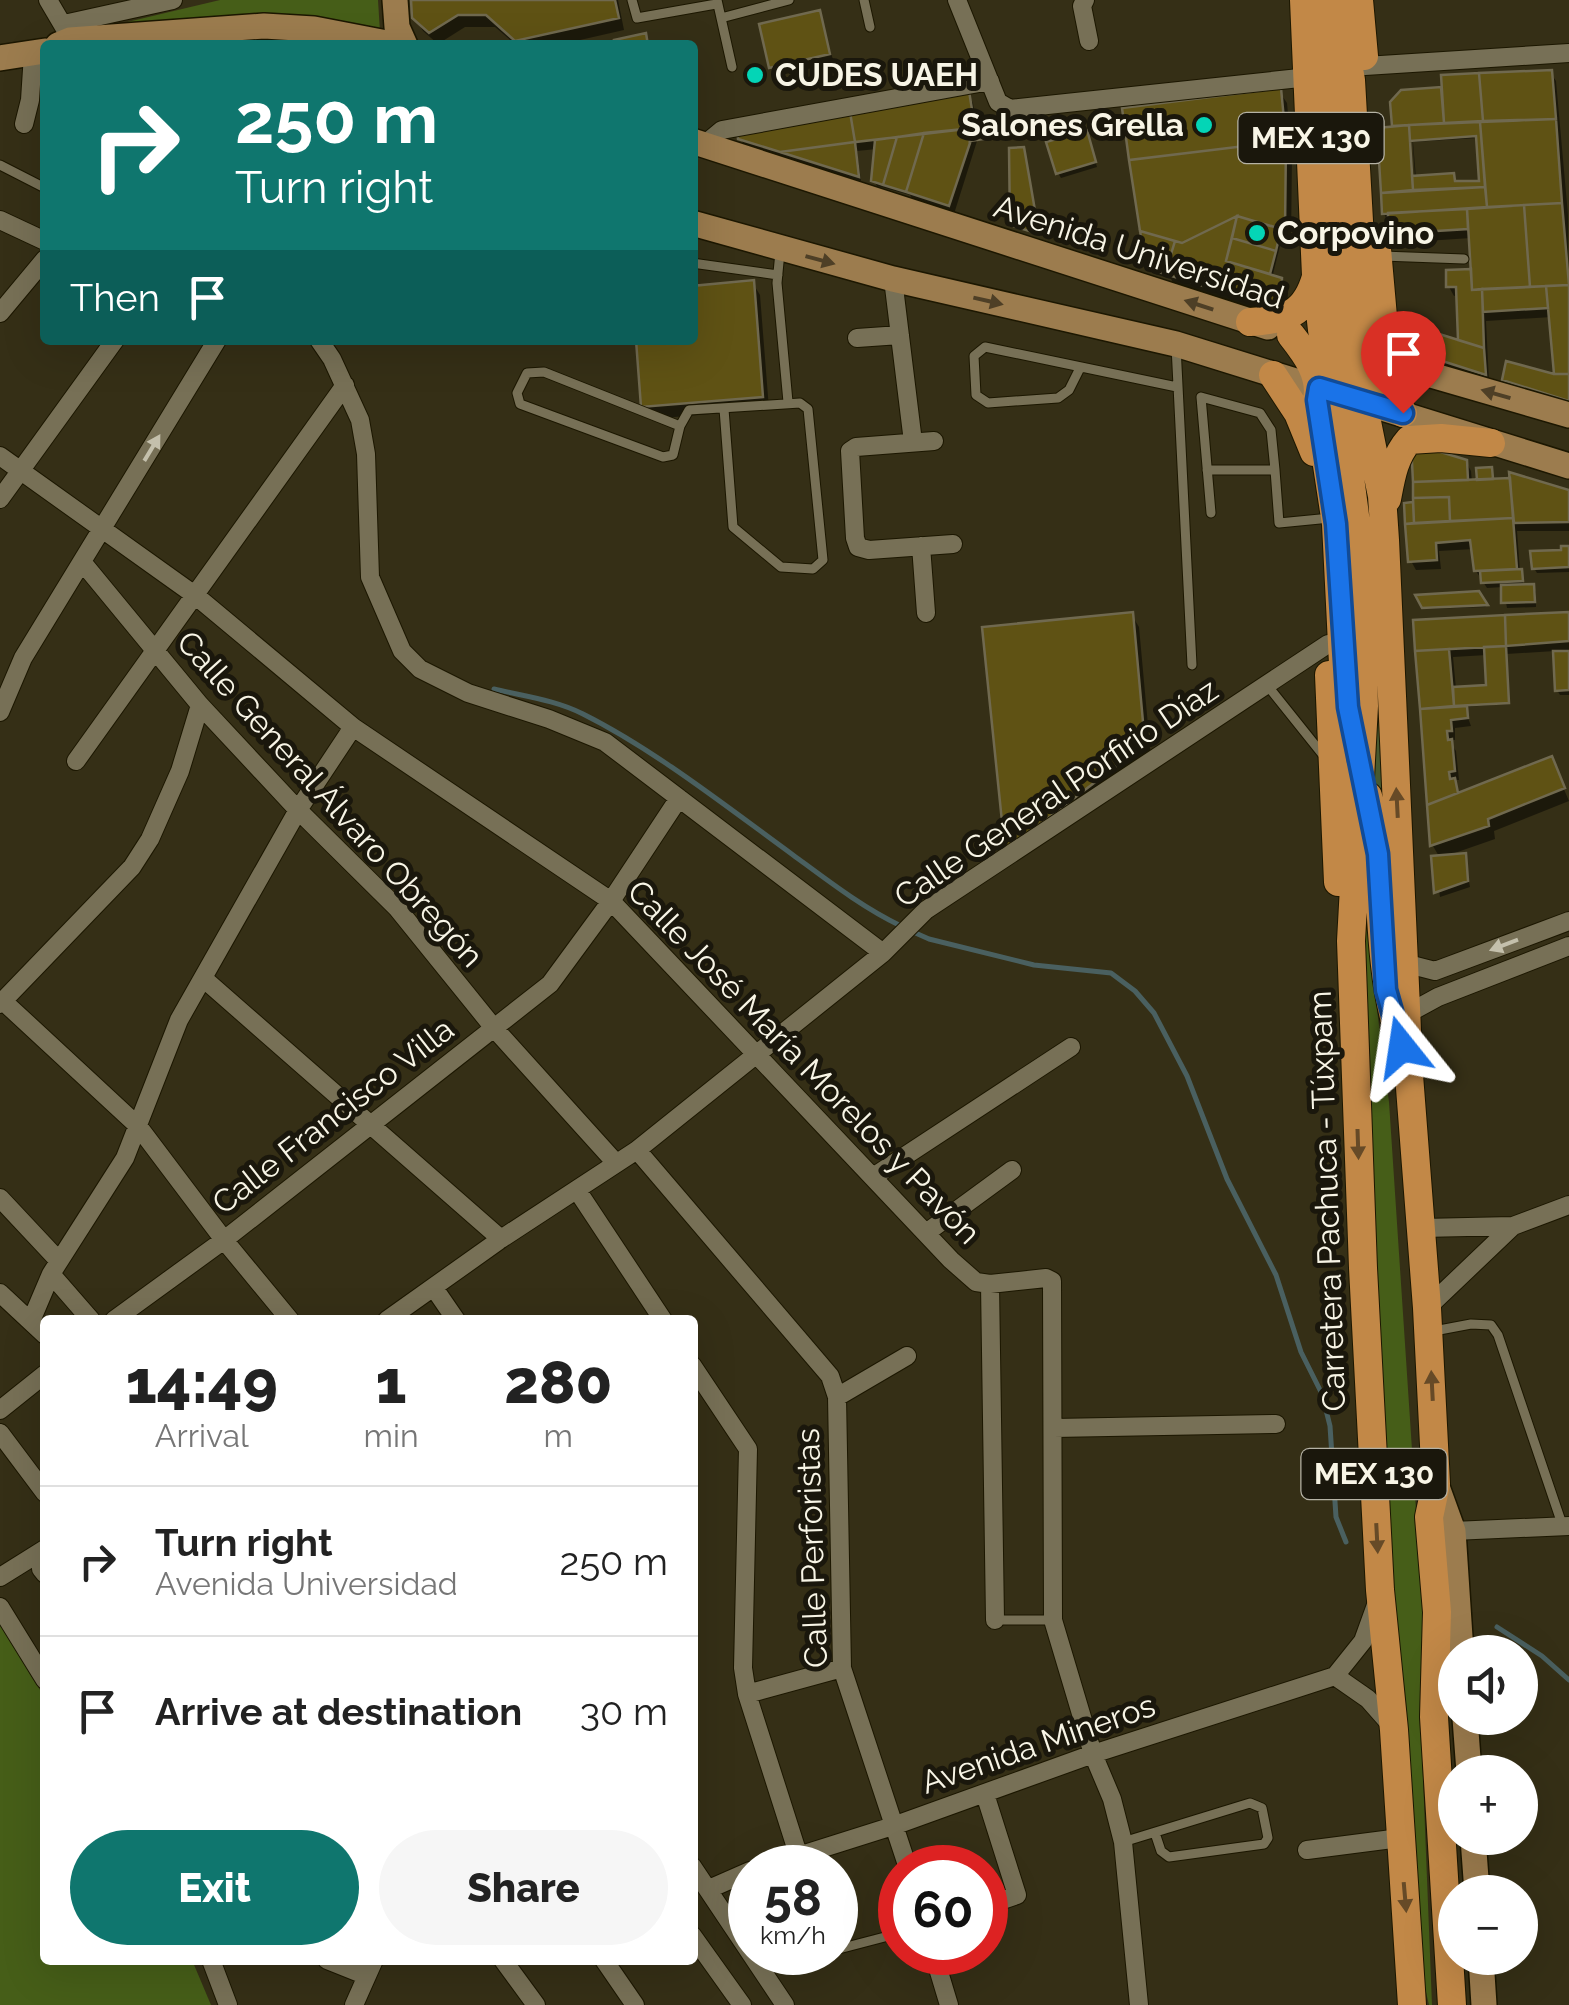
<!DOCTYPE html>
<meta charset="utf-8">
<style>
:root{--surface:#fff;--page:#f6f6f6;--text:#222;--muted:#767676;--line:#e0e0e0;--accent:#0f766e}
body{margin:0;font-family:Raleway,sans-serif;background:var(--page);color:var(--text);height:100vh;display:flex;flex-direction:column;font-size:38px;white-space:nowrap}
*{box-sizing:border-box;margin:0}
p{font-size:32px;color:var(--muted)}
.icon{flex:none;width:55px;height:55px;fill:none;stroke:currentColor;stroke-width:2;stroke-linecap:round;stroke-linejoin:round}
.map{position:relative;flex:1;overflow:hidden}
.panel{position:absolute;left:40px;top:1315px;width:658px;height:650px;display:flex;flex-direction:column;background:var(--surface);border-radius:10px;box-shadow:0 10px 40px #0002}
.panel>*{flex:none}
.banner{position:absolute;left:40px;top:40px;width:658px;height:305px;border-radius:10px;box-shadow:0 10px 40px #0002;background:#0f766e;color:#fff;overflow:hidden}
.controls{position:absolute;left:1438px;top:1635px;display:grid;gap:20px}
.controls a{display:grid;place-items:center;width:100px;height:100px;border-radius:50%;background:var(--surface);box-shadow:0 10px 40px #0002;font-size:50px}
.speed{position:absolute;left:728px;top:1845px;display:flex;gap:20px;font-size:50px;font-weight:700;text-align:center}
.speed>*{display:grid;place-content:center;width:130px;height:130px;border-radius:50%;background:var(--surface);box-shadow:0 10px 40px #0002;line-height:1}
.speed small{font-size:25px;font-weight:400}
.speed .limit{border:15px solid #d22;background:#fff;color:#111}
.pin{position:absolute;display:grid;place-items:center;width:85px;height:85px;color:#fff;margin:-102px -42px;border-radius:50% 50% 50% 0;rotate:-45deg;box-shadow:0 0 10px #0007}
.pin .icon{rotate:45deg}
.me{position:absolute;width:110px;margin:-55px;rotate:345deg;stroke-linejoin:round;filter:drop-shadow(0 0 8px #0008)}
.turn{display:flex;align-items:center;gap:35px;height:210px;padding:0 30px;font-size:45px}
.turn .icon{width:130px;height:130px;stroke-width:2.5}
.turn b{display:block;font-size:70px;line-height:85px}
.then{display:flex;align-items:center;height:95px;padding:0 30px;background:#0003;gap:20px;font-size:38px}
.eta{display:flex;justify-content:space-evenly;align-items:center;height:170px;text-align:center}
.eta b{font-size:60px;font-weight:800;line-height:70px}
.button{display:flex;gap:20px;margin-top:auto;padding:20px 30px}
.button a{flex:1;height:115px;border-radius:60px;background:var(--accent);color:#fff;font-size:40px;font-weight:800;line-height:115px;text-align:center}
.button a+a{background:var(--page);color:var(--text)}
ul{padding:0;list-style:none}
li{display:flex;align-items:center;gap:30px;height:150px;padding:0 30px;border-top:2px solid var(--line)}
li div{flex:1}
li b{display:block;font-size:38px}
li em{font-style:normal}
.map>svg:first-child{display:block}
.green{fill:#48592f}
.forest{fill:#465e18}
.shadow{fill:#0007;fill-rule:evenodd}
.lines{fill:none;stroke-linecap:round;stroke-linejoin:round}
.stream{stroke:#4a6060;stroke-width:5}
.building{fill:#5f5214;stroke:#70694f;stroke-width:2.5}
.lane-casing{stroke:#1c1701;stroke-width:11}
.street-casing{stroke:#1c1701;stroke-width:20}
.secondary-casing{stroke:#1c1701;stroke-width:28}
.primary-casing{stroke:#1c1701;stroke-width:30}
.lane{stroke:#777056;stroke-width:9}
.street{stroke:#777056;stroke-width:18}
.secondary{stroke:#9c7c4e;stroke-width:25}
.primary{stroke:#c28847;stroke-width:28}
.oneway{fill:#4e3f26}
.oneway2{fill:#c4c0ac}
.oneway3{fill:#664a27}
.route-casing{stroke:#114b97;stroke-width:25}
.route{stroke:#1a73e8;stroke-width:18}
.poi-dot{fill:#04d5b6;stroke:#1a170c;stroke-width:4}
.labels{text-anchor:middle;stroke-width:10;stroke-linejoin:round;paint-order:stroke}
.shield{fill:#1a170c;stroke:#b5b2a5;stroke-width:2.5}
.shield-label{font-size:30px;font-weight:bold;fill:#f8f5e6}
.poi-label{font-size:32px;font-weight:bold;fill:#f8f5e6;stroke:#1a170c;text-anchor:start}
.street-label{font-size:32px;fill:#f8f5e6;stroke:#1a170c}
</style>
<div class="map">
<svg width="1569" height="2005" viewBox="0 0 1569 2005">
<rect width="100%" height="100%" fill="#352f16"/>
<!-- green -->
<path class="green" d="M 1376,642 L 1387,832 L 1368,760 Z"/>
<!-- forest -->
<path class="forest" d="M 220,0 L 378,0 L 380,32 L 124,26 L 123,23 Z
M 1370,859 L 1376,1002 L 1389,1102 L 1424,1631 L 1421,1727 L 1432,2005 L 1429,2005 L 1420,1966 L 1386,1491 L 1373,1202 L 1362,860 Z
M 0,1624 L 45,1698 L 45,1960 L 192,1960 L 211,2005 L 0,2005 Z"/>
<!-- shadow -->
<path class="shadow" d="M 414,0 L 618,0 L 624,30 L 558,45 L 516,45 L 495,27 L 465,27 L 438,44 L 423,31 L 415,17 Z
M 819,12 L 834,63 L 777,76 L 772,67 Z
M 1550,72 L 1556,81 L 1568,215 L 1569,407 L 1510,388 L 1505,379 L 1557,378 L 1552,317 L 1486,321 L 1489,382 L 1397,353 L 1392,343 L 1461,344 L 1459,295 L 1454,296 L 1449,287 L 1474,281 L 1471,238 L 1396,243 L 1384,213 L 1379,130 L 1395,129 L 1393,103 L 1402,93 ZM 1407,132 L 1412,132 L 1415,179 L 1410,179 ZM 1478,138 L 1482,183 L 1416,178 L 1413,142 Z
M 1279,91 L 1287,103 L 1292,156 L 1291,241 L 1282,238 L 1272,278 L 1281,280 L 1288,293 L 1287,310 L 1280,319 L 1175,286 L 1171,279 L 1152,273 L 1125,110 Z
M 968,94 L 973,103 L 977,130 L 991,130 L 992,140 L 977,141 L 954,214 L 914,201 L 910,195 L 877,186 L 874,181 L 877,149 L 857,151 L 861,181 L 746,148 L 740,138 Z
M 1089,138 L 1097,167 L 1061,178 L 1058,173 Z
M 752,282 L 760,295 L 769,409 L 651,419 L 644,406 L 639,340 L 692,340 Z
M 1466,462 L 1471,471 L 1472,482 L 1493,482 L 1569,492 L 1569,531 L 1517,531 L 1520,572 L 1524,586 L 1532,586 L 1536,592 L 1536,607 L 1507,608 L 1503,587 L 1487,588 L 1476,571 L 1474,549 L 1439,551 L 1441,569 L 1416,570 L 1411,561 L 1407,505 L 1412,505 L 1416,513 Z
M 1569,549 L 1569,572 L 1537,573 L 1534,568 Z
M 1478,594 L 1486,607 L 1426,609 L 1419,597 Z
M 1131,614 L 1139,627 L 1151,758 L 1015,862 L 1008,850 Z
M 1569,614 L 1569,695 L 1560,695 L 1557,690 L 1555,651 L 1506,654 L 1509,704 L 1464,707 L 1471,726 L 1455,728 L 1455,740 L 1449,740 L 1456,751 L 1459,780 L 1454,780 L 1460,795 L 1551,759 L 1569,801 L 1494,831 L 1495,839 L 1449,855 L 1464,855 L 1470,887 L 1440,897 L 1434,858 L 1440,858 L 1433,846 L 1416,622 ZM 1487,655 L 1489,688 L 1456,689 L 1453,657 Z"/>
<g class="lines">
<!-- stream -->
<path class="stream" d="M 494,689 C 523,696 556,700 583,714 C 655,750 727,807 793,855 C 827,880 863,908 901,926
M 911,931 L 929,939 L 1034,965 L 1111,973 L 1135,991 L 1154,1013 L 1187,1076 L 1227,1179 L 1276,1275 L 1301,1352 L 1322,1394 L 1330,1426 L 1336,1517 L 1346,1542
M 1497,1627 L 1542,1656 L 1569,1680"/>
</g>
<!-- building -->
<path class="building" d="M 411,0 L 615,0 L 619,18 L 515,41 L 486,15 L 458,15 L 429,33 L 412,18 Z
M 820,10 L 830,54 L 769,68 L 759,24 Z
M 646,33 L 648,45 L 615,45 L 614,40 Z
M 1552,70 L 1556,119 L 1483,121 L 1479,73 Z
M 1479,73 L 1483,121 L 1444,123 L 1441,75 Z
M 1441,87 L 1444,123 L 1392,126 L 1390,102 L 1401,90 Z
M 1281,88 L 1286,141 L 1129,160 L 1122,108 Z
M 969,91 L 975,128 L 855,142 L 850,112 Z
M 850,112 L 855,142 L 780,152 L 738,139 L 737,131 Z
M 1556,119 L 1562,203 L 1487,207 L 1480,122 Z
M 1480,122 L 1485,187 L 1413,190 L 1412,176 L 1454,173 L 1455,181 L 1479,181 L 1476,136 L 1410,141 L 1409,125 Z
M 991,125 L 992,138 L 970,141 L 975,128 Z
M 1409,125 L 1413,190 L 1381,193 L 1377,128 Z
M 975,128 L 949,206 L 906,192 L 924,133 Z
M 1087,130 L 1096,162 L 1056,174 L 1046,142 Z
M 924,133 L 906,192 L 883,185 L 897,137 Z
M 897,137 L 883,185 L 871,181 L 875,140 Z
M 1286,141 L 1285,230 L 1237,216 L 1182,243 L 1140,231 L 1129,160 Z
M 855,142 L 859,177 L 780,152 Z
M 1024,147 L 1032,193 L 1039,234 L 1010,225 L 1009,148 Z
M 1485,187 L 1487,207 L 1382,214 L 1381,193 Z
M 1562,203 L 1569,285 L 1530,287 L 1524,205 Z
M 1524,205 L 1530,287 L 1472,290 L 1467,209 Z
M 1467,209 L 1468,229 L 1388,234 L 1388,213 Z
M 1237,216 L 1226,261 L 1282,278 L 1281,298 L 1276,300 L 1273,308 L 1165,274 L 1175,241 L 1182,243 Z
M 1237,216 L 1281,229 L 1276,251 L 1232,238 Z
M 1140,231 L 1175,241 L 1165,274 L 1146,268 Z
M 1232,238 L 1276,251 L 1270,274 L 1226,261 Z
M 1471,269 L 1472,290 L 1482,289 L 1484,348 L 1458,340 L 1456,287 L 1446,287 L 1446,270 Z
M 754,280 L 763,397 L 641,407 L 636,340 L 692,340 L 692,286 Z
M 1569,285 L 1569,374 L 1554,374 L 1546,286 Z
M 1546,286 L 1548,308 L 1483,312 L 1482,289 Z
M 1388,318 L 1484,348 L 1486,375 L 1389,344 Z
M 1506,361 L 1554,374 L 1569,374 L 1569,401 L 1502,380 Z
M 1411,443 L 1467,460 L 1468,480 L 1413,482 Z
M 1492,467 L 1493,479 L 1477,480 L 1476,468 Z
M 1509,472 L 1569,490 L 1569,522 L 1514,523 Z
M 1510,478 L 1513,518 L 1450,521 L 1449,497 L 1413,498 L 1413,482 Z
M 1449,497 L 1450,521 L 1414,523 L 1413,498 Z
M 1413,502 L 1414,523 L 1405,524 L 1404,503 Z
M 1513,518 L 1517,569 L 1474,571 L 1470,540 L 1436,543 L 1437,560 L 1408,562 L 1405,524 Z
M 1561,546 L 1569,546 L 1569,567 L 1532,569 L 1530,551 L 1561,550 Z
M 1522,569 L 1523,581 L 1481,583 L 1480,571 Z
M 1534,584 L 1535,602 L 1501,603 L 1501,585 Z
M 1479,591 L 1488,605 L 1422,608 L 1415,595 Z
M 1133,612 L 1145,744 L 1005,851 L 982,627 Z
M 1569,612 L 1569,641 L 1506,646 L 1505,615 Z
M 1505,615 L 1506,646 L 1415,651 L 1413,620 Z
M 1506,646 L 1509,703 L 1454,706 L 1453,687 L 1486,685 L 1484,647 Z
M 1449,649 L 1454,706 L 1420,709 L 1415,651 Z
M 1553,651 L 1569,651 L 1569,690 L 1555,691 Z
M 1467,706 L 1468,718 L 1451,720 L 1452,731 L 1447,731 L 1448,740 L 1452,739 L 1455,771 L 1449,772 L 1450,779 L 1455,778 L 1458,793 L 1427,805 L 1420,709 Z
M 1552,756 L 1565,788 L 1488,819 L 1489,826 L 1430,846 L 1427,805 Z
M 1466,853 L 1468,881 L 1434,893 L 1431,856 Z"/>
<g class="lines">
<defs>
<path id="lane" d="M 632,0 L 637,18 L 716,4
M 717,0 L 732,67
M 864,0 L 870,27
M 721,18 L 789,0
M 0,165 L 45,188
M 780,252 L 777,283 L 788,402
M 1382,256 L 1464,259
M 692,263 L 778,275
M 1176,346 L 1192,665
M 1080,368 L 1069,390 L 1058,398 L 988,403 L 976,395 L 974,356 L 985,347 L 1177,387
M 680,426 L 544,372 L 527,373 L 517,393 L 520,404 L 663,457 L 673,455 L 680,426 L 689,410 L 800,403 L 808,409 L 823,560 L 813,569 L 781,567 L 733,527 L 724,409
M 1207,470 L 1275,470 L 1279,523 L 1320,519
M 1211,513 L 1201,397 L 1260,413 L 1271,430 L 1275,470
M 1267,685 L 1323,755
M 1434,1331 L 1471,1324 L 1491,1325 L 1498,1335 L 1563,1527
M 995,1620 L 1053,1620
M 1123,1842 L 1250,1803 L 1262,1808 L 1268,1838 L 1264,1844 L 1169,1857 L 1161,1851 L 1155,1833
M 835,1950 L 900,1933"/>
<path id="street" d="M 48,0 L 68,34
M 957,0 L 998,102 L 1010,109 L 1309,77
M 1085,0 L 1082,6 L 1089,41
M 64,24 L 173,0
M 1365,66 L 1569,53
M 24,124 L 30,100 L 33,54
M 704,145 L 722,130 L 990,81
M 0,220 L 45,241
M 893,279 L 913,442
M 0,313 L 45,259
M 857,338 L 900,335
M 319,340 L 332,359 L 360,420 L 366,454 L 370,577 L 402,651 L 420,669 L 468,693 L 549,719 L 605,742 L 883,953
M 934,441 L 856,447 L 850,451 L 855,538 L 858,547 L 869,550 L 953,544
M 0,456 L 196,596 L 353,727 L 611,901 L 951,1260 L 976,1282 L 990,1284 L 1046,1278 L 1052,1281 L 1053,1620 L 1093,1754 L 1112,1799 L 1123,1842 L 1139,2005
M 0,499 L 115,340
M 921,546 L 926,613
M 83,563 L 200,705 L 298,810 L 397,908 L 494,1028 L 615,1162
M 0,712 L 23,658 L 217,340
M 76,761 L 345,385
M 1404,963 L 1435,971 L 1569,921
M 203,978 L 501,1239
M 3,1001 L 138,1126 L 224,1240 L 290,1320
M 0,1004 L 132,867 L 150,839 L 180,771 L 200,705
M 1407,1014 L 1438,997 L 1569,946
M 637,1150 L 830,1376 L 837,1397 L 842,1668 L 908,1868
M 873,1177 L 1071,1047
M 577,1190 L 663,1320
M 0,1198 L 59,1261
M 1422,1228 L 1513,1226 L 1569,1205
M 926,1233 L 1012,1170
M 51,1274 L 91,1320
M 990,1284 L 995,1620
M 434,1288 L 456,1320
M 0,1293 L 45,1335
M 1427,1308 L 1513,1226
M 114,1320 L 224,1240 L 550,984 L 611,901 L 679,798
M 387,1320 L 501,1239 L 637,1150 L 883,953 L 926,910 L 1328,644
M 31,1321 L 51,1274 L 125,1158 L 179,1020 L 298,810 L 353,727
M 692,1365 L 748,1449 L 743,1668 L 747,1694 L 798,1854
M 837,1397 L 907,1356
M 0,1410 L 45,1374
M 1054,1428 L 1276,1424
M 0,1433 L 45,1493
M 1453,1531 L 1569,1526
M 41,1569 L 45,1574
M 0,1577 L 45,1549
M 0,1607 L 45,1680
M 1335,1676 L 1368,1699 L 1390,1724
M 747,1694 L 842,1668
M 985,1794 L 1017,1895 L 985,1906
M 1307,1850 L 1400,1838
M 692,1866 L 785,2005
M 760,1868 L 896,1825 L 1093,1754 L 1335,1676 L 1363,1641 L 1376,1605
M 709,1889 L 750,1871
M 692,1935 L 742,2005
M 933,1952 L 949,2005
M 211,1960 L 228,2005
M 327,1960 L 367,1976
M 503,1960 L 536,2005
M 604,1960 L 635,2005
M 354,2005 L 374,1960"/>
<path id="secondary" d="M 395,0 L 397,27 L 405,45
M 58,45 L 70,40 L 264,26 L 314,29 L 397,45
M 0,58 L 45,51
M 692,141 L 1268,327
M 692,223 L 893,279 L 1176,344 L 1569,466
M 1407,368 L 1569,415
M 1436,1484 L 1453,1531 L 1461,1652
M 1465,1718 L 1469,1772
M 1473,1838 L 1477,1892
M 1481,1958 L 1484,2005"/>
<path id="primary" d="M 1304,0 L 1316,276 L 1322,330 L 1329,345 L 1339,394 L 1358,538 L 1361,585 L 1364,706 L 1351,941 L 1363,1268 L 1380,1590 L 1394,1730 L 1412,2005
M 1330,0 L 1327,81 L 1342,331 L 1363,402 L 1382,496 L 1385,540 L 1409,1075 L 1427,1308 L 1436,1484 L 1429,1517 L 1437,1612 L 1434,1717 L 1452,2005
M 1359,0 L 1364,56
M 1337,6 L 1351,80 L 1366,344 L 1376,370 L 1403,413
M 1377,249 L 1387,362
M 1250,322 C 1287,319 1305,315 1316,277
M 1291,335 C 1306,354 1322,375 1317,400 L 1336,524 L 1343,664 L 1350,715
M 1273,375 L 1298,413 L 1314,452
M 1369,385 L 1423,373
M 1387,499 C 1391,478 1394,457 1409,440 L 1441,438 L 1491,443
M 1329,675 L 1338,882
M 1368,796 C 1384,872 1376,951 1396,1025"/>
</defs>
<!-- lane casing -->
<use href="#lane" class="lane-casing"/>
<!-- street casing -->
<use href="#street" class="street-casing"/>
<!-- secondary casing -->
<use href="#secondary" class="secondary-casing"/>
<!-- primary casing -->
<use href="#primary" class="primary-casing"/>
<!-- lane -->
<use href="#lane" class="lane"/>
<!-- street -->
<use href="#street" class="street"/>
<!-- secondary -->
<use href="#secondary" class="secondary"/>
<!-- primary -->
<use href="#primary" class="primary"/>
</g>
<!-- one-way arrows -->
<defs><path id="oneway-solid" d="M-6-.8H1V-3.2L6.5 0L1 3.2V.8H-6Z" transform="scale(2.5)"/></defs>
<g class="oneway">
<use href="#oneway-solid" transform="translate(820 260) rotate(15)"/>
<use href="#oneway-solid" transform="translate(988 301) rotate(13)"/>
<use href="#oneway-solid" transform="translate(1199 305) rotate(-162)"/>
<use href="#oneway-solid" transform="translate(1496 394) rotate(-164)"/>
</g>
<g class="oneway2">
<use href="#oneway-solid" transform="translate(152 448) rotate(-59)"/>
<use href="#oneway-solid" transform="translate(1504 945) rotate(159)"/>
</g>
<g class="oneway3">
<use href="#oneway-solid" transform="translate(1397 803) rotate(-93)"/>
<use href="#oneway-solid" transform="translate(1358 1144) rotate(88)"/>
<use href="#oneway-solid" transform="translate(1432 1386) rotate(-93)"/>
<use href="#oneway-solid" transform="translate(1377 1538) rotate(87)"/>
<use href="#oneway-solid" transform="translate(1405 1897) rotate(85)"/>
</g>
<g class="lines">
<defs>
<path id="route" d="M 1402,1047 L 1386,990 L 1378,854 L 1348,707 L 1336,524 L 1317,400 L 1319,388 L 1403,413"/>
</defs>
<!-- route casing -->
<use href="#route" class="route-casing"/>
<!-- route -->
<use href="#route" class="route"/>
</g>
<!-- markers -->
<g class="poi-dot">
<circle cx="755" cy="75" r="10"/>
<circle cx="1204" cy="125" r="10"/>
<circle cx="1257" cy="233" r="10"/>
</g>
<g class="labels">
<!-- shield labels -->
<g class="shield">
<rect x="1238.5" y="113" width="145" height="50" rx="8"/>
<rect x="1301.5" y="1449" width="145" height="50" rx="8"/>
</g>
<g class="shield-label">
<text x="1311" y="148">MEX 130</text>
<text x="1374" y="1484">MEX 130</text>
</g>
<!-- poi labels -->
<g class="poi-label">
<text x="775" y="86">CUDES UAEH</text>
<text x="1184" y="136" text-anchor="end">Salones Grella</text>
<text x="1277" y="244">Corpovino</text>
</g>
<!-- street labels -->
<g class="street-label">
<text transform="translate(1139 252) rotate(18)" y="11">Avenida Universidad</text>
<text transform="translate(1056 793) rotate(-34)" y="11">Calle General Porfirio Díaz</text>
<text transform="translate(330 799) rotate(48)" y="11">Calle General Álvaro Obregón</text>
<text transform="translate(804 1062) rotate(46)" y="11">Calle José María Morelos y Pavón</text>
<text transform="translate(333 1116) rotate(-38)" y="11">Calle Francisco Villa</text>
<text transform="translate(1327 1201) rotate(-92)" y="11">Carretera Pachuca - Túxpam</text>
<text transform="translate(812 1548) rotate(-92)" y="11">Calle Perforistas</text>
<text transform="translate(1038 1744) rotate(-19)" y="11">Avenida Mineros</text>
</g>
</g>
</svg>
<div class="controls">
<a><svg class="icon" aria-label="sound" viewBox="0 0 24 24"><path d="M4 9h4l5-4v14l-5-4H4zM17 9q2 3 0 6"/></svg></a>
<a>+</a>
<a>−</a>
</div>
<div class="speed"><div>58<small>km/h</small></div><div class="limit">60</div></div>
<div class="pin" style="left:1403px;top:413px;background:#d93025"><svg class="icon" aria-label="arrive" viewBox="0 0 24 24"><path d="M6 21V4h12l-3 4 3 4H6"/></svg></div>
<svg class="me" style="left:1402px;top:1047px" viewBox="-20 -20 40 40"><path d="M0-17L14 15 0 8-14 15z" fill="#1a73e8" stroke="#fff" stroke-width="4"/></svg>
<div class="banner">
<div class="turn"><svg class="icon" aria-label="right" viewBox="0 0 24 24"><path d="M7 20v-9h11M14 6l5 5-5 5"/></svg><div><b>250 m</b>Turn right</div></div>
<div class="then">Then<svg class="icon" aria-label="arrive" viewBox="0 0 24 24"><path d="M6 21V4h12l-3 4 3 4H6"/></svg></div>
</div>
<section class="panel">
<div class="eta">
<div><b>14:49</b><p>Arrival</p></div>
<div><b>1</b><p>min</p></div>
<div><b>280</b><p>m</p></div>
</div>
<ul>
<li><svg class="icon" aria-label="right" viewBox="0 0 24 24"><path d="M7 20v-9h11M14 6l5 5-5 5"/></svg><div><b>Turn right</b><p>Avenida Universidad</p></div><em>250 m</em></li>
<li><svg class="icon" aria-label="arrive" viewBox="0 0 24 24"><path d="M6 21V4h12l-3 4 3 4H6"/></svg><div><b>Arrive at destination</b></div><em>30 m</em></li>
</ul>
<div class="button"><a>Exit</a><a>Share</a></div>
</section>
</div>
